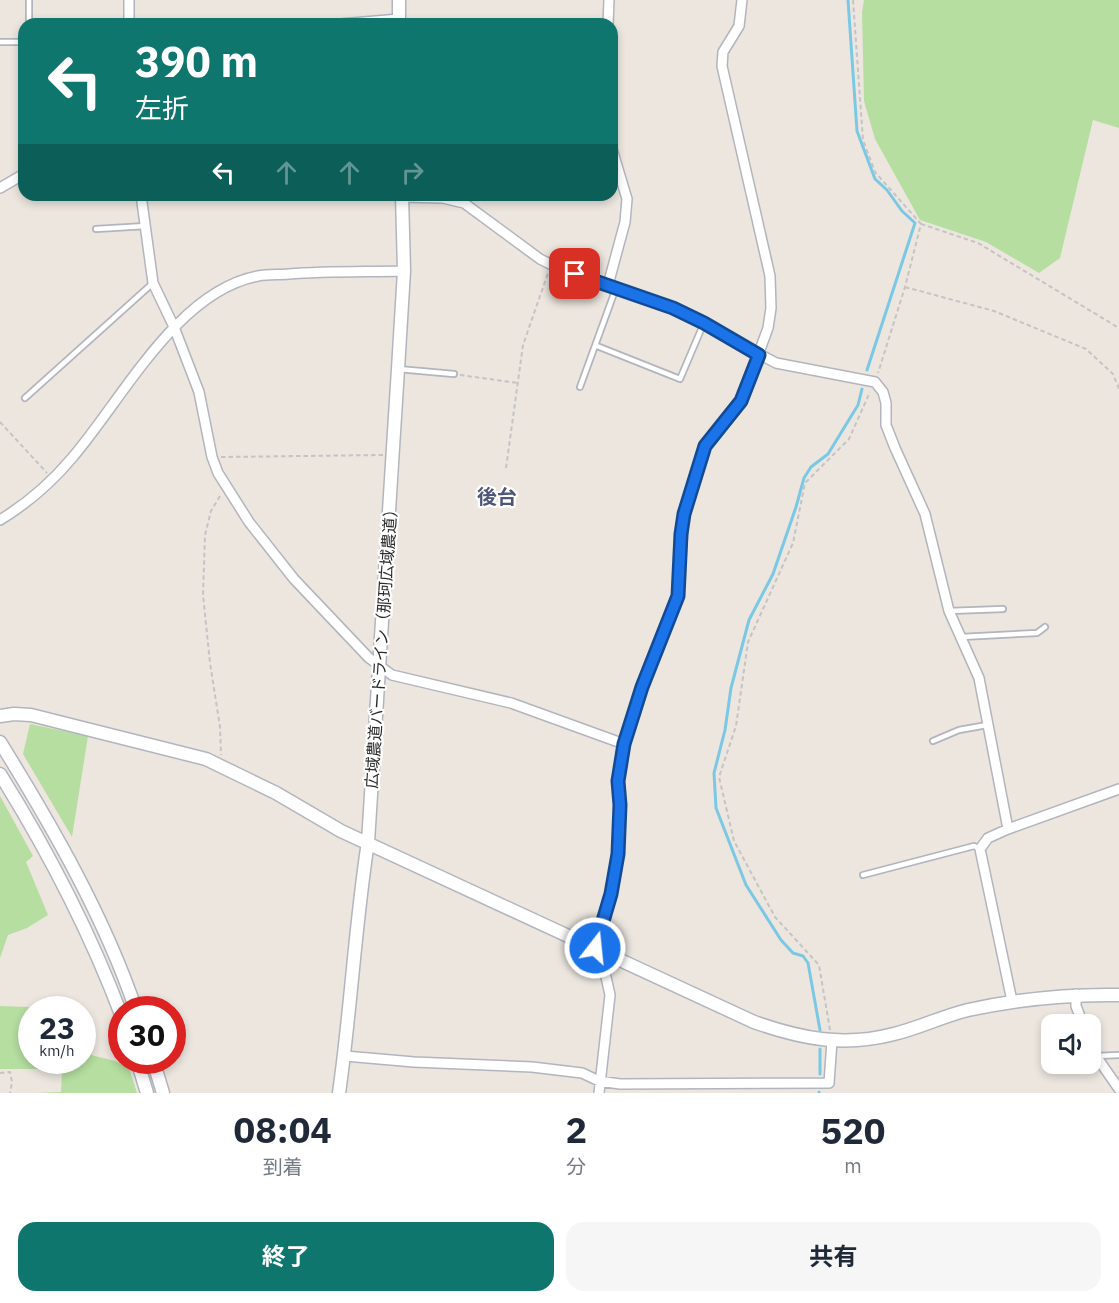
<!DOCTYPE html>
<html lang="ja">
<meta charset="utf-8">
<style>
:root{--surface:#fff;--page:#f6f6f7;--text:#1f2937;--muted:#747a83;--accent:#0f766e}
body{margin:0;font-family:"IBM Plex Sans","Noto Sans JP",sans-serif;background:var(--page);color:var(--text);height:100vh;display:flex;flex-direction:column;font-size:22px;white-space:nowrap}
*{box-sizing:border-box;margin:0}
p{font-size:20px;color:var(--muted)}
.icon{flex:none;width:33px;height:33px;fill:none;stroke:currentColor;stroke-width:2;stroke-linecap:round;stroke-linejoin:round}
.map{position:relative;height:1093px;overflow:hidden}
.panel{display:flex;flex-direction:column;background:var(--surface);flex:1}
.panel>*{flex:none}
.guide{position:absolute;left:18px;top:18px;width:600px;height:183px;border-radius:18px;box-shadow:0 3px 9px #0003;background:#0f766e;color:#fff;overflow:hidden}
.controls{position:absolute;left:1041px;top:1014px;display:grid;gap:12px}
.controls a{display:grid;place-items:center;width:60px;height:60px;border-radius:12px;background:var(--surface);box-shadow:0 3px 9px #0003;font-size:30px}
.speed{position:absolute;left:18px;top:996px;display:flex;gap:12px;font-size:30px;font-weight:700;text-align:center}
.speed>*{display:grid;place-content:center;width:78px;height:78px;border-radius:50%;background:var(--surface);box-shadow:0 3px 9px #0003;line-height:1}
.speed small{font-size:15px;font-weight:400}
.speed .limit{border:9px solid #d22;background:#fff;color:#111}
.pin{position:absolute;display:grid;place-items:center;width:51px;height:51px;color:#fff;margin:-26px;border-radius:12px;box-shadow:0 3px 9px #0006}
.me{position:absolute;width:66px;margin:-33px;rotate:16deg;stroke-linejoin:round;filter:drop-shadow(0 0 4px #0008)}
.turn{display:flex;align-items:center;gap:21px;height:126px;padding:0 18px;font-size:27px}
.turn .icon{width:78px;height:78px;stroke-width:2.5}
.turn b{display:block;font-size:42px;line-height:51px}
.lanes{display:flex;align-items:center;height:57px;padding:0 18px;background:#0003;justify-content:center;gap:30px;direction:ltr}
.lanes .off{opacity:.35}
.eta{display:flex;justify-content:space-evenly;align-items:center;height:102px;text-align:center}
.eta b{font-size:36px;font-weight:700;line-height:42px}
.button{display:flex;gap:12px;margin-top:auto;padding:12px 18px}
.button a{flex:1;height:69px;border-radius:18px;background:var(--accent);color:#fff;font-size:24px;font-weight:700;line-height:69px;text-align:center}
.button a+a{background:var(--page);color:var(--text)}
.map>svg:first-child{display:block}
.green{fill:#b5dea0}
.lines{fill:none;stroke-linecap:round;stroke-linejoin:round}
.stream{stroke:#7bc8e5;stroke-width:3}
.lane-casing{stroke:#b2b5be;stroke-width:8}
.street-casing{stroke:#b2b5be;stroke-width:12}
.secondary-casing{stroke:#b2b5be;stroke-width:15}
.path{stroke:#c4c4c4;stroke-width:2;stroke-dasharray:4.5 3;stroke-linecap:butt}
.lane{stroke:#fff;stroke-width:4.5}
.street{stroke:#fff;stroke-width:9}
.secondary{stroke:#fff;stroke-width:12}
.route-casing{stroke:#114b97;stroke-width:15}
.route{stroke:#1a73e8;stroke-width:10}
.labels{text-anchor:middle;stroke-width:4.5;stroke-linejoin:round;paint-order:stroke}
.street-label{font-size:16px;fill:#2b2b2b;stroke:#fff}
.quarter-label{font-size:20px;font-weight:bold;fill:#4f5678;stroke:#fff}
</style>
<div class="map">
<svg width="1119" height="1093" viewBox="0 0 1119 1093">
<rect width="100%" height="100%" fill="#ece6df"/>
<!-- green -->
<path class="green" d="M 864,0 L 1119,0 L 1119,128 L 1093,120 L 1060,258 L 1039,273 L 986,242 L 920,220 L 875,139 L 864,101 L 862,13 Z
M 30,724 L 88,736 L 72,837 L 23,754 Z
M 0,796 L 33,856 L 26,862 L 48,915 L 27,928 L 8,935 L 0,958 Z
M 0,1006 L 58,1008 L 32,1010 L 32,1060 L 82,1060 L 83,1053 L 115,1061 L 129,1068 L 137,1093 L 37,1093 L 61,1092 L 62,1069 L 0,1069 Z"/>
<g class="lines">
<!-- stream -->
<path class="stream" d="M 848,0 L 857,131 L 875,179 L 887,190 L 902,211 L 915,223 L 867,370
M 820,1030 L 808,963 L 803,956 L 793,953 L 781,940 L 746,885 L 716,808 L 714,773 L 725,730 L 731,688 L 749,620 L 773,574 L 796,507 L 804,478 L 811,467 L 828,454 L 858,405 L 862,389
M 820,1049 L 820,1074
M 819,1093 L 819,1092"/>
<defs>
<path id="lane" d="M 29,0 L 29,24
M 0,42 L 24,42
M 96,229 L 146,226
M 597,346 L 680,379 L 703,325
M 398,369 L 454,374
M 580,387 L 616,288
M 25,398 L 153,283
M 949,611 L 1003,609
M 961,637 L 1037,633 L 1045,627
M 933,741 L 959,730 L 987,725
M 863,875 L 974,846 L 980,849
M 1096,1056 L 1119,1055"/>
<path id="street" d="M 129,0 L 129,24
M 340,24 L 399,19
M 608,24 L 609,0
M 0,188 L 24,174
M 141,195 L 153,283 L 174,327 L 199,392 L 212,457 L 218,473 L 249,522 L 294,579 L 369,658 L 392,675 L 511,703 L 624,744
M 402,197 L 443,198 L 464,203 L 540,259 L 558,268 L 673,308 L 776,363 L 875,382 L 883,392 L 886,403 L 886,425 L 895,448 L 925,514 L 949,611 L 979,678 L 1008,829
M 608,285 L 625,222 L 627,199 L 612,149
M 0,520 C 28,503 51,483 72,458 C 122,400 177,291 258,276 C 268,274 279,275 289,274 C 327,271 366,272 404,271
M 1076,994 L 1076,1006 L 1083,1024
M 1012,1001 L 980,849 L 988,838 L 1008,829 L 1119,789
M 1090,1043 L 1096,1056 L 1119,1089
M 345,1056 L 414,1062 L 532,1067 L 582,1073 L 599,1081 L 620,1084 L 829,1083 L 832,1041
M 599,1093 L 610,995 L 604,968 L 595,948 L 611,894 L 618,854 L 620,805 L 618,781 L 624,744 L 642,687 L 678,596 L 684,514 L 705,446 L 741,401 L 768,328 L 771,308 L 770,276 L 722,66 L 723,52 L 739,26 L 742,0"/>
<path id="secondary" d="M 399,0 L 399,24
M 0,716 L 14,714 L 31,715 L 206,759 L 276,793 L 341,831 L 754,1022 C 802,1039 844,1047 894,1034 C 919,1028 943,1016 968,1010 C 1019,999 1067,994 1119,995
M 0,742 C 52,826 104,916 136,1010
M 0,774 C 48,851 90,932 122,1017
M 137,1060 L 147,1093
M 153,1060 L 163,1093
M 339,1093 C 351,1009 355,925 368,842 L 398,369 L 404,271 L 402,195"/>
</defs>
<!-- lane casing -->
<use href="#lane" class="lane-casing"/>
<!-- street casing -->
<use href="#street" class="street-casing"/>
<!-- secondary casing -->
<use href="#secondary" class="secondary-casing"/>
<!-- path -->
<path class="path" d="M 853,0 L 863,140 L 875,172 L 921,224 L 905,287 L 878,373
M 921,224 L 978,243 L 1119,328
M 905,287 L 994,311 L 1086,349 L 1113,374 L 1119,389
M 460,375 L 518,383
M 0,422 L 47,473
M 221,457 L 383,455
M 506,468 L 523,345 L 548,273
M 220,496 L 211,511 L 205,535 L 203,595 L 210,663 L 220,727 L 221,755
M 830,1030 L 819,965 L 775,917 L 734,841 L 719,777 L 736,726 L 748,642 L 793,543 L 805,483 L 849,439 L 870,392
M 0,1073 L 10,1072 L 12,1082 L 10,1093"/>
<!-- lane -->
<use href="#lane" class="lane"/>
<!-- street -->
<use href="#street" class="street"/>
<!-- secondary -->
<use href="#secondary" class="secondary"/>
</g>
<g class="lines">
<defs>
<path id="route" d="M 575,274 L 673,308 L 704,323 L 759,355 L 741,401 L 705,446 L 684,514 L 681,534 L 678,596 L 642,687 L 624,744 L 618,781 L 620,805 L 618,854 L 611,894 L 595,948"/>
</defs>
<!-- route casing -->
<use href="#route" class="route-casing"/>
<!-- route -->
<use href="#route" class="route"/>
</g>
<g class="labels">
<!-- street labels -->
<g class="street-label">
<text transform="translate(381 645) rotate(-86)" y="6">広域農道バードライン（那珂広域農道）</text>
</g>
<!-- quarter labels -->
<g class="quarter-label">
<text x="497" y="504">後台</text>
</g>
</g>
</svg>
<div class="controls">
<a><svg class="icon" aria-label="sound" viewBox="0 0 24 24"><path d="M4 9h4l5-4v14l-5-4H4zM17 9q2 3 0 6"/></svg></a>
</div>
<div class="speed"><div>23<small>km/h</small></div><div class="limit">30</div></div>
<div class="pin" style="left:575px;top:274px;background:#d93025"><svg class="icon" aria-label="arrive" viewBox="0 0 24 24"><path d="M6 21V4h12l-3 4 3 4H6"/></svg></div>
<svg class="me" style="left:595px;top:948px" viewBox="-20 -20 40 40"><circle r="17" fill="#1a73e8" stroke="#fff" stroke-width="3"/><path d="M0-11L8 9 0 5-8 9z" fill="#fff"/></svg>
<div class="guide">
<div class="turn"><svg class="icon" aria-label="left" viewBox="0 0 24 24"><path d="M17 20v-9H6M10 6l-5 5 5 5"/></svg><div><b>390 m</b>左折</div></div>
<div class="lanes"><svg class="icon" aria-label="left" viewBox="0 0 24 24"><path d="M17 20v-9H6M10 6l-5 5 5 5"/></svg><svg class="icon off" aria-label="ahead" viewBox="0 0 24 24"><path d="M12 20V5M6 11l6-6 6 6"/></svg><svg class="icon off" aria-label="ahead" viewBox="0 0 24 24"><path d="M12 20V5M6 11l6-6 6 6"/></svg><svg class="icon off" aria-label="right" viewBox="0 0 24 24"><path d="M7 20v-9h11M14 6l5 5-5 5"/></svg></div>
</div>
</div>
<section class="panel">
<div class="eta">
<div><b>08:04</b><p>到着</p></div>
<div><b>2</b><p>分</p></div>
<div><b>520</b><p>m</p></div>
</div>
<div class="button"><a>終了</a><a>共有</a></div>
</section>
